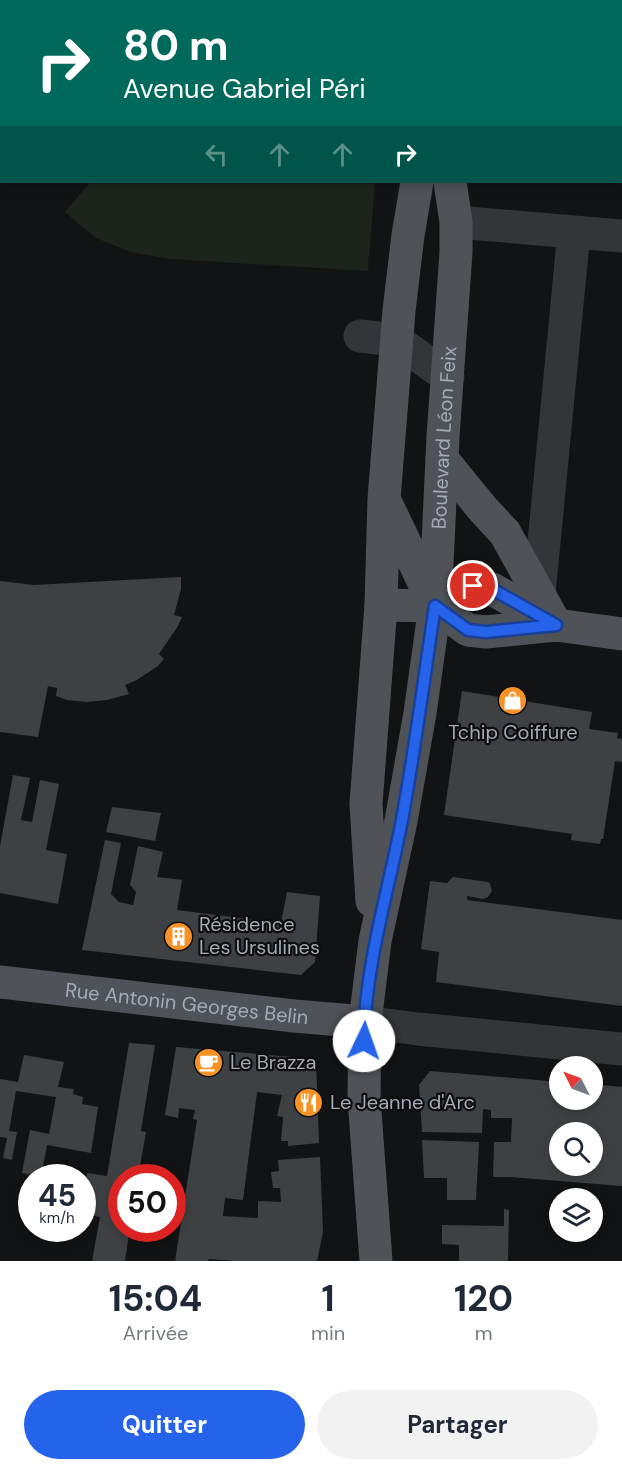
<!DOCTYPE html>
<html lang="fr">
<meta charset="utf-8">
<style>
:root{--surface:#fff;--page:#f2f2f3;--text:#1f2937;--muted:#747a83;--accent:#2563eb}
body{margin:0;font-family:"DM Sans",sans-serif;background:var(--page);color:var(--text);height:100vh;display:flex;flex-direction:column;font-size:22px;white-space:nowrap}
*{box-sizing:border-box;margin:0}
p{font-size:20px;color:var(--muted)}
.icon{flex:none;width:33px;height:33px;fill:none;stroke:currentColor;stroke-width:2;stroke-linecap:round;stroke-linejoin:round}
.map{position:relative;height:1261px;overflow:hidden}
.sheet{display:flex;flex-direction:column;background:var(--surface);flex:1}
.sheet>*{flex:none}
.banner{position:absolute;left:0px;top:0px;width:622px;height:183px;box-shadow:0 3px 9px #0003;background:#00695c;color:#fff;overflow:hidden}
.needle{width:39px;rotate:312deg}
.buttons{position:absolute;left:549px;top:1056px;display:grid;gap:12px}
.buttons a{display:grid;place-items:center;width:54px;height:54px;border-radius:50%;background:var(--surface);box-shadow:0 3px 9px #0003;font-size:30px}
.speed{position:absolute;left:18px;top:1164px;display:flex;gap:12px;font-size:30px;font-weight:700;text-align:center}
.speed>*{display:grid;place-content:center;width:78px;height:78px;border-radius:50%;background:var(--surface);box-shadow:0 3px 9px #0003;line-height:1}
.speed small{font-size:15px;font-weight:400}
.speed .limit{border:9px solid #d22;background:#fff;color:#111}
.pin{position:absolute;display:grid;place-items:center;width:51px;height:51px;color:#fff;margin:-26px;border:3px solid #fff;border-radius:50%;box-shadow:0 2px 6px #0007}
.me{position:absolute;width:66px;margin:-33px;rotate:3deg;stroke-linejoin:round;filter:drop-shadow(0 0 4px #0008)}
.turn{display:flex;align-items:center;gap:21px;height:126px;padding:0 24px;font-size:27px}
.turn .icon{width:78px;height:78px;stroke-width:2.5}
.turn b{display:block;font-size:42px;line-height:51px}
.lanes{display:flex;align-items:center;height:57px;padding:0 24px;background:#0003;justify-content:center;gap:30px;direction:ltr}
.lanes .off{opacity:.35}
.eta{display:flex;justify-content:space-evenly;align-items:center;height:102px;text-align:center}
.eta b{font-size:36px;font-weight:700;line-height:42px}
.cta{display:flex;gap:12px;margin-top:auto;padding:12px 24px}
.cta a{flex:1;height:69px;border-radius:36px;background:var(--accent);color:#fff;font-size:24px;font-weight:700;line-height:69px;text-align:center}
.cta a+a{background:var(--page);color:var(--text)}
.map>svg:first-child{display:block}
.green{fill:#1c241c}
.building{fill:#3e4144;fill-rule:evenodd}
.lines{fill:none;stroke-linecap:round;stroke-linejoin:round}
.minor{stroke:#333539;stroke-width:33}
.major{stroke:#4f5358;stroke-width:33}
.route-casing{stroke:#184099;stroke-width:15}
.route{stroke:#2563eb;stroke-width:10}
.labels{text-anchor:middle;stroke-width:4.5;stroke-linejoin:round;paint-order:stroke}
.street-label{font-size:20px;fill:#a3acb5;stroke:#0d0e0f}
.poi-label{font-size:20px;fill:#a3acb5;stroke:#0d0e0f;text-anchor:start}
</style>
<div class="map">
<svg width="622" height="1261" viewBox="0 0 622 1261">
<rect width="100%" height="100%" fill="#121314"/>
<!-- green -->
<path class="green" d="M 144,0 L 390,0 L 390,2 L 143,1 Z
M 90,182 L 375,182 L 368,271 L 170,259 L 130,252 L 96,238 L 65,212 Z"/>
<!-- building -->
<path class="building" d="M 181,577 L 181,589 L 174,615 L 182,617 L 178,626 L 159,654 L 164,659 L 158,666 L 135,681 L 125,685 L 129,694 L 107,700 L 87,702 L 67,700 L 56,696 L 57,688 L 48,686 L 38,737 L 0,732 L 0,581 L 34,585 Z
M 462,691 L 592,712 L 589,729 L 618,733 L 617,738 L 622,739 L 622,762 L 615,761 L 603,839 L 601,839 L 600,844 L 571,840 L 572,834 L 444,815 Z
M 13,775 L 30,778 L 21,820 L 32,822 L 40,780 L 59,784 L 46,850 L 67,854 L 58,904 L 0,893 L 0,846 Z
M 112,807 L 161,813 L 155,841 L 106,832 Z
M 105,840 L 121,843 L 111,894 L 119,902 L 133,905 L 136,892 L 130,885 L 138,846 L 163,852 L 157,877 L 182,880 L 177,910 L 281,923 L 287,892 L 320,896 L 315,962 L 301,975 L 82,950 Z
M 453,877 L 488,882 L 490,884 L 492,891 L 488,897 L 483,899 L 467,896 L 467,900 L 622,920 L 622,1006 L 436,982 L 439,952 L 421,949 L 430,881 L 447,883 Z
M 129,1043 L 155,1045 L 141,1131 L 146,1132 L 138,1178 L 122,1178 L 122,1228 L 130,1228 L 125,1261 L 92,1261 L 100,1217 L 82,1213 L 82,1201 L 87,1173 L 107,1176 Z
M 176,1047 L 316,1059 L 319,1143 L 288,1146 L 288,1141 L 281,1141 L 283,1117 L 277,1116 L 282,1095 L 257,1092 L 243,1200 L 225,1198 L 223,1216 L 258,1218 L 258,1201 L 281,1202 L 280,1188 L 273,1188 L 271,1172 L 279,1171 L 278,1160 L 320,1157 L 323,1232 L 317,1261 L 235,1261 L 209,1259 L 208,1261 L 175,1261 L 197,1120 L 193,1119 L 195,1110 L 179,1108 L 178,1118 L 165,1115 Z
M 24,1055 L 64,1062 L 58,1087 L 74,1089 L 73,1094 L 83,1097 L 82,1104 L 98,1107 L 91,1153 L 47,1145 L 41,1177 L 22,1173 L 30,1130 L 49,1134 L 56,1097 L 16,1091 L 9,1131 L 17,1132 L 12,1160 L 3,1158 L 7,1138 L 0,1137 L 0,1079 L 18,1082 Z
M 430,1071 L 560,1082 L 560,1100 L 592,1100 L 592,1084 L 622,1087 L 622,1186 L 510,1177 L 493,1177 L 494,1142 L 511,1142 L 512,1118 L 491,1118 L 491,1110 L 483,1109 L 482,1133 L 422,1132 L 419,1085 ZM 560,1132 L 592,1132 L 592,1166 L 560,1166 Z
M 422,1140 L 479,1142 L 476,1200 L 447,1200 L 447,1178 L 424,1178 Z
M 504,1209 L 509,1210 L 508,1261 L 459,1261 L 459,1245 L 442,1244 L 442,1225 L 504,1226 Z"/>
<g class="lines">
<!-- minor -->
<path class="minor" d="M 456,222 L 622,236
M 360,336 L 396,340 L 448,377
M 539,594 L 574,232
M 365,1022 L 418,1029 L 622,1049"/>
<!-- major -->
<g class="major">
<path d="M 442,2 L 442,0"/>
<path d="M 442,459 L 482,508 L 505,533 L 556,625"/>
<path d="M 386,503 L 435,606 L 468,630 L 486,632 L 556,625 L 622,634"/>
<path d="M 381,605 L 435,606 L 473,586 L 492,589 L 556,625"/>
<path d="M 372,901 L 366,804 L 381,605 L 384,499 L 399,311 L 408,235 L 417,182"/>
<path id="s1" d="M 0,982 L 294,1016 L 365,1022"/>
<path id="s2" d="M 376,1261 L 364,1098 L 365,1022 L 375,941 L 401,821 L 420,713 L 435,606 L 443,437 L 456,252 L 456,222 L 450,182"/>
</g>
</g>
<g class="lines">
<defs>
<path id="route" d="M 364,1041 C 365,965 388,893 402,820 C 415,749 424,678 435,606 L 468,630 L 486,632 L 556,625 L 492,589 L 473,586"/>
</defs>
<!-- route casing -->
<use href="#route" class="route-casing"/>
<!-- route -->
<use href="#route" class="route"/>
</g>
<!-- icons -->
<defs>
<symbol id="shop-disc" viewBox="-11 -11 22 22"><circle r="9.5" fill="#f89227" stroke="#0d0e0f"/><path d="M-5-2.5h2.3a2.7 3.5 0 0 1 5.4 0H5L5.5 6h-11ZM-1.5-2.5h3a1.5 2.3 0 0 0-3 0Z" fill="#fff"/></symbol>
<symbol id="building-disc" viewBox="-11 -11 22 22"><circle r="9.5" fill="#f89227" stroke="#0d0e0f"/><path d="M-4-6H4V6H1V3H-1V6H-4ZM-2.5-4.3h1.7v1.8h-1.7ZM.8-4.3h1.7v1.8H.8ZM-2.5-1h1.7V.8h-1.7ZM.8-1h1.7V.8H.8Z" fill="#fff"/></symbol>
<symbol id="cafe-disc" viewBox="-11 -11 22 22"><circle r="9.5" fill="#f89227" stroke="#0d0e0f"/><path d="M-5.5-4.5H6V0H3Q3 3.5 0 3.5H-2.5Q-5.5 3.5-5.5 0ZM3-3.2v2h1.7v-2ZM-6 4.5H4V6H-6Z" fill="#fff"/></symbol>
<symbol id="restaurant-disc" viewBox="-11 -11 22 22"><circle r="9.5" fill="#f89227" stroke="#0d0e0f"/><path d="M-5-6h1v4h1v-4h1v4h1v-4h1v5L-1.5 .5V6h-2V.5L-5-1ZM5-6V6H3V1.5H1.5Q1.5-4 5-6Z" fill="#fff"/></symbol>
</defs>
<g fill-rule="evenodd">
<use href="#shop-disc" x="496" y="684" width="33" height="33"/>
<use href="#building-disc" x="162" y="920" width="33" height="33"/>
<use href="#cafe-disc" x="192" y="1046" width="33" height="33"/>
<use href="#restaurant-disc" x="292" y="1086" width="33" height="33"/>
</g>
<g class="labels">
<!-- street labels -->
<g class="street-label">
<text dy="7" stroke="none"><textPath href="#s2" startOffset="830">Boulevard Léon Feix</textPath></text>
<text dy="7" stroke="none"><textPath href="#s1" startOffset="188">Rue Antonin Georges Belin</textPath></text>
</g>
<!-- poi labels -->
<g class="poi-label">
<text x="513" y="739" text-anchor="middle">Tchip Coiffure</text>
<text x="199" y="931">Résidence<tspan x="199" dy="23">Les Ursulines</tspan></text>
<text x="230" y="1069">Le Brazza</text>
<text x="330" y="1109">Le Jeanne d'Arc</text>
</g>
</g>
</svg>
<div class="buttons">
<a><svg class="needle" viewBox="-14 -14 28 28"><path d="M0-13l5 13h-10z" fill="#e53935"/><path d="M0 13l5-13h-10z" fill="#747a83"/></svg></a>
<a><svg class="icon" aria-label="search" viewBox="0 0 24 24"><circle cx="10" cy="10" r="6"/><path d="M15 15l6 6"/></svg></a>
<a><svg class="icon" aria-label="layers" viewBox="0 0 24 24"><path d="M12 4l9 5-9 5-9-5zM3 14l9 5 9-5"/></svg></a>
</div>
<div class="speed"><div>45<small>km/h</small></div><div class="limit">50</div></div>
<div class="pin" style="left:473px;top:586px;background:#d93025"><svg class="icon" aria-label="arrive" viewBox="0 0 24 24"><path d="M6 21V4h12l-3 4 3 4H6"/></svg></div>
<svg class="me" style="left:364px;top:1041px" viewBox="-20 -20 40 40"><circle r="19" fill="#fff"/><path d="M0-13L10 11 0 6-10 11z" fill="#2563eb"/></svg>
<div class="banner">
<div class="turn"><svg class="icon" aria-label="right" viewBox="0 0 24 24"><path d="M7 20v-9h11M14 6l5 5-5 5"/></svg><div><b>80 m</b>Avenue Gabriel Péri</div></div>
<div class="lanes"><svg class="icon off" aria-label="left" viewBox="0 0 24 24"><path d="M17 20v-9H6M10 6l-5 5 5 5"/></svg><svg class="icon off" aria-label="ahead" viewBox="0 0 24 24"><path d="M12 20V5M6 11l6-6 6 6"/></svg><svg class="icon off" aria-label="ahead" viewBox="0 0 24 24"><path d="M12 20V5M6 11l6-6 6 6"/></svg><svg class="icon" aria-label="right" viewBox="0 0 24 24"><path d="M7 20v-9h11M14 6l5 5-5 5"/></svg></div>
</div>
</div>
<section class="sheet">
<div class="eta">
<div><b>15:04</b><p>Arrivée</p></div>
<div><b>1</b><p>min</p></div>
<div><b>120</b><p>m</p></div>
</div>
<div class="cta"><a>Quitter</a><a>Partager</a></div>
</section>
